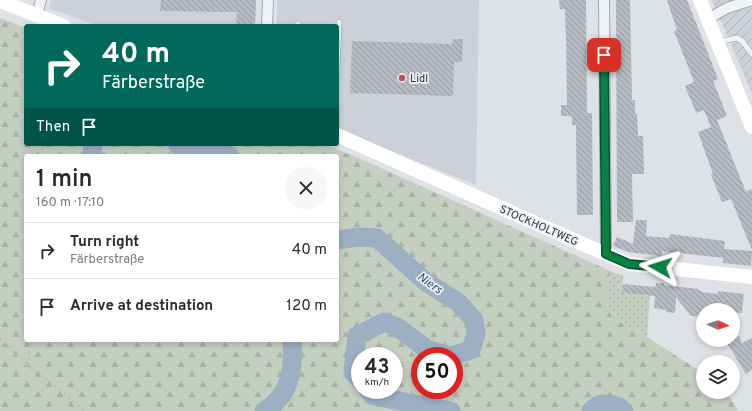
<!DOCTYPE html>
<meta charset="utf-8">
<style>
:root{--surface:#fff;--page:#f7f7f7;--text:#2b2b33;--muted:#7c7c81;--line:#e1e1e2}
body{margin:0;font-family:Overpass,sans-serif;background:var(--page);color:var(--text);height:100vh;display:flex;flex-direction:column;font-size:15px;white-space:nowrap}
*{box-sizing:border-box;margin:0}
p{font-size:13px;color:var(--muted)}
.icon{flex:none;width:22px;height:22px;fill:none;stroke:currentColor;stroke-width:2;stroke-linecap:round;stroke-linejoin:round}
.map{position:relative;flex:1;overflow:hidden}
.side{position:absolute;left:24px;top:154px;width:315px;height:188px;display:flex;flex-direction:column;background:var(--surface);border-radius:4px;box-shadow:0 2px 6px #0003}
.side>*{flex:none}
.hud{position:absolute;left:24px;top:24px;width:315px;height:122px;border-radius:4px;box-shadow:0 2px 6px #0003;background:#00695c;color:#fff;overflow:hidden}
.needle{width:26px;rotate:94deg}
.controls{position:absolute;left:696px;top:303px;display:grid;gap:8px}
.controls a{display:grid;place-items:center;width:44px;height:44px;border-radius:50%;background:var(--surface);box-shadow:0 2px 6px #0003;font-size:20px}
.speed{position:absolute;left:351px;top:347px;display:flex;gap:8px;font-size:20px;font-weight:700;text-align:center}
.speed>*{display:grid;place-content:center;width:52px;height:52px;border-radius:50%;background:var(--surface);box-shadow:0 2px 6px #0003;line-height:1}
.speed small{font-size:10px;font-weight:400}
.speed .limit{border:6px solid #d22;background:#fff;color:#111}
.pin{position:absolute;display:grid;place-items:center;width:34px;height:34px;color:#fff;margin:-17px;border-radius:8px;box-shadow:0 2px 6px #0006}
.me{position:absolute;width:44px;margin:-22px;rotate:276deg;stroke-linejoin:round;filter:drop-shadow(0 0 3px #0008)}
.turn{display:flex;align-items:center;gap:14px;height:84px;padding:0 12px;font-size:18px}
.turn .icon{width:52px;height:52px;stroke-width:2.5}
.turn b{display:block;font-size:28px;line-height:34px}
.then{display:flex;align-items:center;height:38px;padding:0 12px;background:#0003;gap:8px;font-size:15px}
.round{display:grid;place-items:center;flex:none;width:42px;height:42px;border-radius:21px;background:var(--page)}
.head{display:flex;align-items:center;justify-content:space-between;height:68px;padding:0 12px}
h1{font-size:24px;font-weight:600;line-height:30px}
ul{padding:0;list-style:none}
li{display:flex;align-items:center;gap:12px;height:56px;padding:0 12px;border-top:1px solid var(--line)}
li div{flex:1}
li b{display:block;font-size:15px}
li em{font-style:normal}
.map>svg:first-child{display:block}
.built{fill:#ccd0d8}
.industrial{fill:url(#industrial-furrows)}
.grass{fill:url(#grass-dots)}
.forest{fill:url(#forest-firs);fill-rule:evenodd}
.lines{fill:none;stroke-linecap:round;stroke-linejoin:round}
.river{stroke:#9cafc3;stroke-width:19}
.building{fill:url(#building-back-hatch)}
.service-casing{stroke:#a4a8b0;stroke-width:6}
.minor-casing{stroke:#a4a8b0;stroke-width:12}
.path{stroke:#bcbfc5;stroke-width:2;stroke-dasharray:3 3;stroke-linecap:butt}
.service{stroke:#f0f2f5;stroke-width:5}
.minor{stroke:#f0f2f5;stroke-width:10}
.secondary{stroke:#fff;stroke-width:14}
.route-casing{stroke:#07532c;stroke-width:10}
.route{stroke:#0b8043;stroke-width:7}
.poi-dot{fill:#c14d5e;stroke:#edf0f4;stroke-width:1.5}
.labels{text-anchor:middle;stroke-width:3.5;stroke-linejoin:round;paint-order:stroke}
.poi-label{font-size:11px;fill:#292f3c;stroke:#edf0f4;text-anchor:start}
.street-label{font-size:11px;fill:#292f3c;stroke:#edf0f4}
.water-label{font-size:12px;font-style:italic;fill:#364e6c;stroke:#edf0f4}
</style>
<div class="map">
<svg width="752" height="411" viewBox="0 0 752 411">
<defs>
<pattern id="industrial-furrows" width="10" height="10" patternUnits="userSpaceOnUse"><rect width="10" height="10" fill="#ccd0d8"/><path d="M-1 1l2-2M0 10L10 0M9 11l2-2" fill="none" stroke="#afb3ba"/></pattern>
<pattern id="grass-dots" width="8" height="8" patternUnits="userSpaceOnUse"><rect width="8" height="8" fill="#c4cfc0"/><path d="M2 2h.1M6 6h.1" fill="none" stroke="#a8b2a6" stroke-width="1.8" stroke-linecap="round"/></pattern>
<pattern id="forest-firs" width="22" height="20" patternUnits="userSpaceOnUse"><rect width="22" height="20" fill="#c4cfc0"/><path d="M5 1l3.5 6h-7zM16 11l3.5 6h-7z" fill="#a8b2a6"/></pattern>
<pattern id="building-back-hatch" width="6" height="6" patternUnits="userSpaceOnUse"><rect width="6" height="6" fill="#b6bac2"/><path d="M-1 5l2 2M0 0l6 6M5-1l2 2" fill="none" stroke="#94989f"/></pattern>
</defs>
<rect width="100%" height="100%" fill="#dee1e6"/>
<!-- built -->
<path class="built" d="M 51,0 L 256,0 L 255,26 L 98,26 L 49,8 Z
M 277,0 L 479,0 L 476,185 L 337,129 L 337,26 L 277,26 Z"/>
<!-- industrial -->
<path class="industrial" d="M 712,0 L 752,0 L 752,93 Z"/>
<!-- grass -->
<path class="grass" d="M 610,271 L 623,276 L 622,293 L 650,296 L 647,337 L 611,316 L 607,302 Z"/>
<!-- forest -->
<path class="forest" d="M 0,18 L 26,28 L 26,144 L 323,144 L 354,156 L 610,271 L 607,302 L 611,316 L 647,337 L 703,373 L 703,392 L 727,392 L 738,411 L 0,411 ZM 26,156 L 337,156 L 337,340 L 26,340 ZM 360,356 L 394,356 L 394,390 L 360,390 ZM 420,356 L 454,356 L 454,390 L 420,390 Z"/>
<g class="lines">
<!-- river -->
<path class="river" d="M 177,144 L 180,146 L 216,150 L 230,156
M 92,156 L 93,144
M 337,240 L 359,237 L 377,238 L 426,282 L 459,303 L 474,320 L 476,334 L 471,350 L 451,356
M 360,380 L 353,372 L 357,336 L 384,322 L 397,327 L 427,349 L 448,356
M 368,390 L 374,396 L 451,411
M 264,411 C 291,396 294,368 292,340
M 591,411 C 599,401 615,402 624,411"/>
</g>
<!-- building -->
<path class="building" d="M 161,0 L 256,0 L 255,26 L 236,26 L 237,12 L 160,11 Z
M 559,0 L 586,0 L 587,113 L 592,113 L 593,215 L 577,215 L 576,125 L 572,125 L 572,116 L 561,116 L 561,105 L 567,105 L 566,41 L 565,9 L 560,9 Z
M 616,0 L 630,0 L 632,100 L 635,100 L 635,114 L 637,114 L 638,136 L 643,136 L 644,174 L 632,174 L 633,222 L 617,222 Z
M 667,0 L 687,0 L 718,79 L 713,81 L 727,116 L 717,120 L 746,192 L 752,189 L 752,250 L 731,199 L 722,202 L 711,175 L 713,174 L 698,132 L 711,127 L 704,110 L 696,113 L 685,86 L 694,82 L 674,31 L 677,30 Z
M 453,39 L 463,39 L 462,62 L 454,62 L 453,96 L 350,93 L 352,41 L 452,44 Z
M 636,220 L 647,220 L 646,236 L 669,238 L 670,234 L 725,241 L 724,249 L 752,251 L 751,266 L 723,263 L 723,258 L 671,252 L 662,251 L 661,256 L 628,252 L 613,246 L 617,237 L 633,244 Z
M 656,283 L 664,283 L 664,285 L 698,289 L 698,290 L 701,291 L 701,292 L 718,294 L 718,291 L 744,294 L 742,313 L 733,312 L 733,310 L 703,310 L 703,317 L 691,316 L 676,297 L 675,313 L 666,312 L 666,310 L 654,308 L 655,296 L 622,293 L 623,284 L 655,287 Z
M 739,336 L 742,343 L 752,338 L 752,370 L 746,374 L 725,340 L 733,340 Z"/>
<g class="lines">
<defs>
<path id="service" d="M 297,26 L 298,24
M 718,42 L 737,38 L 742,41 L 752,54
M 337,73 L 339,22"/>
<path id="minor" d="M 604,0 L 606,254
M 37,15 L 41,0
M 708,19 L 727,8 L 752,0
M 267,26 L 268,0"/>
</defs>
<!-- service casing -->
<use href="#service" class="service-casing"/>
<!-- minor casing -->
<use href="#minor" class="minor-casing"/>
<!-- path -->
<path class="path" d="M 43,156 L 43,144
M 0,338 L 28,366 L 59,389 L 85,411
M 28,366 L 30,340"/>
<!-- service -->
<use href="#service" class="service"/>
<!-- minor -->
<use href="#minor" class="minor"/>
<!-- secondary -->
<path class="secondary" d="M 700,0 L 752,127
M 0,1 L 64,26
M 337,135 L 585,245 L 629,264 L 752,277"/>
</g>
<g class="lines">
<defs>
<path id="route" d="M 604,55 L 606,254 L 629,264 L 660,267"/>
</defs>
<!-- route casing -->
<use href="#route" class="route-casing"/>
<!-- route -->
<use href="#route" class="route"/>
</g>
<!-- markers -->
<circle class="poi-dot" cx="402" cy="78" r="4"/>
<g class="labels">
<!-- poi labels -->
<g class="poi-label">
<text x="410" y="82">Lidl</text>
</g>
<!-- street labels -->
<g class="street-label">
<text transform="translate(539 225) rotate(24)" y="4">STOCKHOLTWEG</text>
</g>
<!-- water labels -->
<g class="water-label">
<text transform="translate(430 283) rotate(36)" y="4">Niers</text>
</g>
</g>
</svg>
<div class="controls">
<a><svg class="needle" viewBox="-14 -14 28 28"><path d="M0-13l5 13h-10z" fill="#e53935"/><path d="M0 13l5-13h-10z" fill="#7c7c81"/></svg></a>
<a><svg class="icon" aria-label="layers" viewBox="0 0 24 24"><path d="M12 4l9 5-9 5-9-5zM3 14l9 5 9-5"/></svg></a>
</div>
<div class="speed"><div>43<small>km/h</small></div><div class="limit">50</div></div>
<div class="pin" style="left:604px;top:55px;background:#d93025"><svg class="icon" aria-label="arrive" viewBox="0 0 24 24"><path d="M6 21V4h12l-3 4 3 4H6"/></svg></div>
<svg class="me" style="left:660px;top:267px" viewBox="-20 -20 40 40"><path d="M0-17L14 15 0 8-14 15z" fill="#0b8043" stroke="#fff" stroke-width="4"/></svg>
<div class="hud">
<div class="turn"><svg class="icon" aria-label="right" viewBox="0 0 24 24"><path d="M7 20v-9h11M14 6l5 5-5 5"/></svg><div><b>40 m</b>Färberstraße</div></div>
<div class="then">Then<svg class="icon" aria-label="arrive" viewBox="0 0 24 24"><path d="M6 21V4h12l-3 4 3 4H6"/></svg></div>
</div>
<section class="side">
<div class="head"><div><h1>1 min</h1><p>160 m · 17:10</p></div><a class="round"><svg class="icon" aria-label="close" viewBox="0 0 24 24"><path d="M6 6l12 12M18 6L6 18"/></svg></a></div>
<ul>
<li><svg class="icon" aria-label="right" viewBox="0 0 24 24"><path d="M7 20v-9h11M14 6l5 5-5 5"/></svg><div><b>Turn right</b><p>Färberstraße</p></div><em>40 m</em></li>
<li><svg class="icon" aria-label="arrive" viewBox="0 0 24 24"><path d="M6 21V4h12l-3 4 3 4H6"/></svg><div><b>Arrive at destination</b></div><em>120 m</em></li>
</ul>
</section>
</div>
